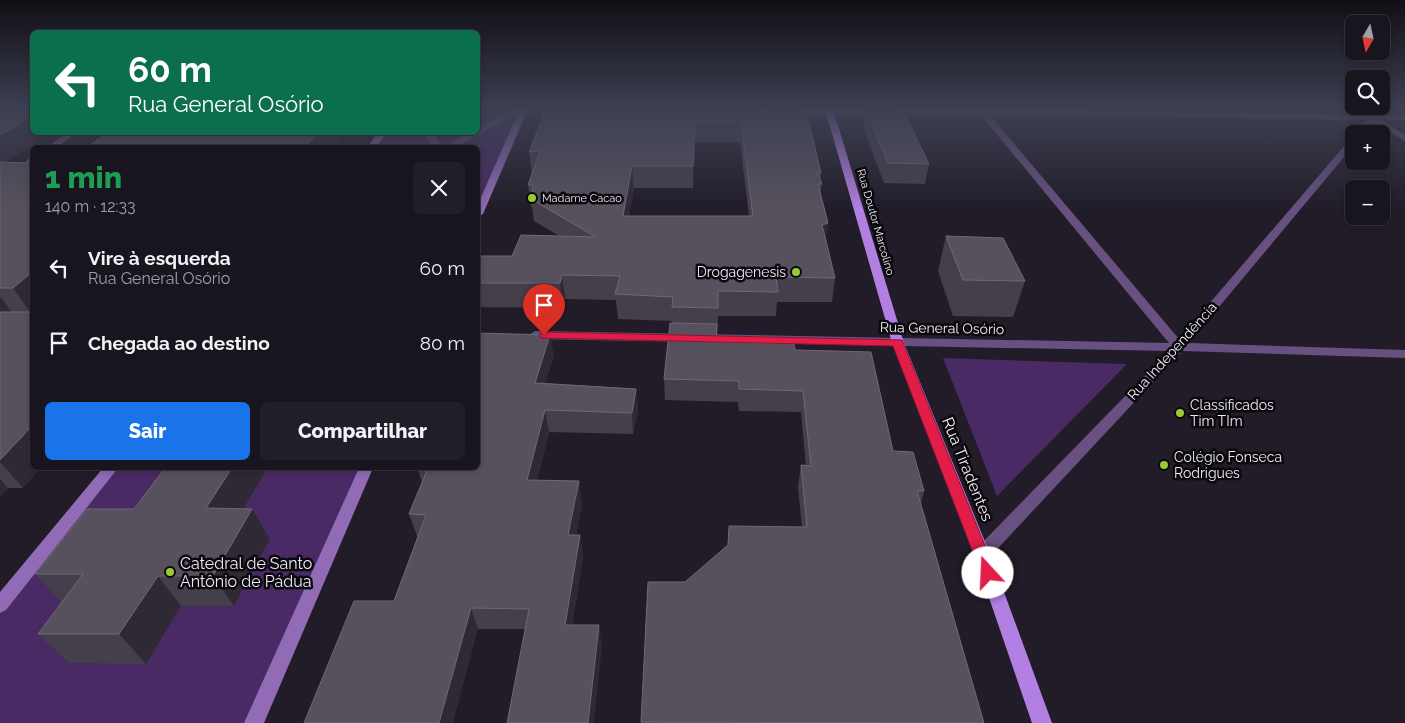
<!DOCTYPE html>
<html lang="pt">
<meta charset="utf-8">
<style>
:root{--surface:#19151e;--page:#221e27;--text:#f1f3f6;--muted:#9f9fa4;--line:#37343c;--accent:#1a73e8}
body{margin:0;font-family:Raleway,sans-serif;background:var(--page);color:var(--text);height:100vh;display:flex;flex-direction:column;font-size:19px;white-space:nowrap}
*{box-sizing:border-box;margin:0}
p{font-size:16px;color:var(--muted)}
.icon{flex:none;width:28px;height:28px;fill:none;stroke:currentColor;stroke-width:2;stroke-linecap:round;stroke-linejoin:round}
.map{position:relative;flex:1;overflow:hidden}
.panel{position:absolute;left:30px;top:145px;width:450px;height:325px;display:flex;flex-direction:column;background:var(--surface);border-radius:8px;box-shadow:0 2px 8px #0003,0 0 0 1px var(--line)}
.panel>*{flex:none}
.top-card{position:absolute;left:30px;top:30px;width:450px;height:105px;border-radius:8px;box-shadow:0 2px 8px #0003,0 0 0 1px var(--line);background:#0b6e4f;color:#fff;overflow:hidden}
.needle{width:32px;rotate:189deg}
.buttons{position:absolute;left:1345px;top:15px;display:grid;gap:10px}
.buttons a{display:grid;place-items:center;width:45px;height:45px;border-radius:8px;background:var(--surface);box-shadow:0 2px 8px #0003,0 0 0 1px var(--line);font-size:25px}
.pin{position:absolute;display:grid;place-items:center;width:42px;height:42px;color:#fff;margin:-51px -21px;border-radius:50% 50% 50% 0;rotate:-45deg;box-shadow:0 0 5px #0007}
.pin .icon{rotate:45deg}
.me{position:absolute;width:55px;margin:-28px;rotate:340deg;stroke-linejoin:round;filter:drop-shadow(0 0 4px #0008)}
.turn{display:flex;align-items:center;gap:18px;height:105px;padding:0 15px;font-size:22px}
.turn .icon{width:65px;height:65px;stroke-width:2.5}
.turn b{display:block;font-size:35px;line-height:42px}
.round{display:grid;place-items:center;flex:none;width:52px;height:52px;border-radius:8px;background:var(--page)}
.overview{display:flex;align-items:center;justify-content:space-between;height:85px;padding:0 15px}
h1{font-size:30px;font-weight:800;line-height:38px;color:#1e9e55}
.primary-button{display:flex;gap:10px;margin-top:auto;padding:10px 15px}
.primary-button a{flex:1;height:58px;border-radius:8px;background:var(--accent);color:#fff;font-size:20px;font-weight:800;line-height:58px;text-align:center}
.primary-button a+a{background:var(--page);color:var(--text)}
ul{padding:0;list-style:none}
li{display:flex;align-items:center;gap:15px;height:75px;padding:0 15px}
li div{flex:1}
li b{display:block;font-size:19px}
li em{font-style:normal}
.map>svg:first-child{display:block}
.green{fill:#492a64}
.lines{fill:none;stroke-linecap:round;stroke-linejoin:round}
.lane{fill:#685080;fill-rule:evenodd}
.street{fill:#685080;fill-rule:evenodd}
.secondary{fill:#926bb7;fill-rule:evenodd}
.primary{fill:#b280e3;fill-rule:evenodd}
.wall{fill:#453f4c;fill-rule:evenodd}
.shaded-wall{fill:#2f2936}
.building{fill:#57515d;stroke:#6f6975;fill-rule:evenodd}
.route{fill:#e11d48;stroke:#92132f}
.poi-dot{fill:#9acb34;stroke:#0a080d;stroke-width:2}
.labels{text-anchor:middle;stroke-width:5;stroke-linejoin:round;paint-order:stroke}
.far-poi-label{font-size:11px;fill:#eeeaf2;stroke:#0a080d;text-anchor:start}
.far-street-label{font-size:11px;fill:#eeeaf2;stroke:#0a080d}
.poi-label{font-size:14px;fill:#eeeaf2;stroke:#0a080d;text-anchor:start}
.street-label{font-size:14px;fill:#eeeaf2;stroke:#0a080d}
.near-street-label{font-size:16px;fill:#eeeaf2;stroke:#0a080d}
.near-poi-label{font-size:16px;fill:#eeeaf2;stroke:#0a080d;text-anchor:start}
</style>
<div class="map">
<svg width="1405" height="723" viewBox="0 0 1405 723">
<rect width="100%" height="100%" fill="#211c28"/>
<!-- green -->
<path class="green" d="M 478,109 L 524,109 L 478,214 L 478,148 L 371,148 L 383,133 L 478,132 Z
M 943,358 L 1127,364 L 997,496 Z
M 111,468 L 366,468 L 254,723 L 0,723 L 0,605 Z"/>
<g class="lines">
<!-- lane -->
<path class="lane" d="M 68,132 L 78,132 L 56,148 L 46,148 Z
M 29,158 L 32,158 L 32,172 L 22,166 Z"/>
<!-- street -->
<path class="street" d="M 516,109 L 526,109 L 454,148 L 443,148 L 469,132 L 478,132 L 478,129 Z
M 787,109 L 1060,110 L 1405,116 L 1405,120 L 1381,120 L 1405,135 L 1405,141 L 1374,122 L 1364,134 L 1355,134 L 1367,120 L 989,114 L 1179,339 L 1351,138 L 1354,138 L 1354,145 L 1189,343 L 1405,350 L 1405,358 L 1182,351 L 988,559 L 982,561 L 976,559 L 974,554 L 976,549 L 1169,351 L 535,339 L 529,335 L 535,331 L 1169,343 L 980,114 L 789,113 L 785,111 Z
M 423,132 L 432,132 L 443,148 L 434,148 Z"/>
<!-- secondary -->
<path class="secondary" d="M 520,109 L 528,109 L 483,214 L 478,217 L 478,204 Z
M 378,132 L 387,132 L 376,148 L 367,148 Z
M 103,468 L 118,468 L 6,610 L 0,613 L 0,592 Z
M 359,468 L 373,468 L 264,723 L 244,723 Z"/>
<!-- primary -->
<path class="primary" d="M 825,109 L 833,109 L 904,343 L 990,554 L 1052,723 L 1032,723 L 974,554 L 892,343 Z"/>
</g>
<!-- wall -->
<path class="wall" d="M 0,109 L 32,132 L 53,132 L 4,162 L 32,163 L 32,312 L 23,488 L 8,488 L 0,496 Z
M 546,109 L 806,109 L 821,173 L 820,179 L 822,184 L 820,194 L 828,223 L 826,239 L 835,278 L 832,302 L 777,302 L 776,316 L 718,316 L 717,342 L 795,350 L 893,451 L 924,491 L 921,504 L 984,723 L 641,723 L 648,582 L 685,582 L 802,527 L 798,487 L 801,465 L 806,466 L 801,412 L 739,411 L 738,402 L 665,400 L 664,379 L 672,321 L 618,319 L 616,300 L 565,299 L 563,308 L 478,307 L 478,256 L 512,256 L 559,236 L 534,221 L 532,207 L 531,207 L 528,185 L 532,173 L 529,152 ZM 695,142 L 740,142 L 749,216 L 629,216 L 634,188 L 693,188 Z
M 865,109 L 929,164 L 925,184 L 884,183 L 863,128 Z
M 108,132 L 347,132 L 333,148 L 86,148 Z
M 946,236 L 1025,281 L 1013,317 L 953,316 L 938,271 Z
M 554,355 L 545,383 L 636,389 L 638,411 L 633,434 L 549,432 L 537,480 L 582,503 L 576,535 L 580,535 L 583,557 L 572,625 L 602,646 L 525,629 L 478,629 L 394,601 L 418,536 L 417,536 L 409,514 L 422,482 L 417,468 L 478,468 Z
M 267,469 L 244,508 L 252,509 L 270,539 L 234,606 L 181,606 L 146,664 L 69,663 L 38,634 L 62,602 L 35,574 L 134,509 Z"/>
<!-- shaded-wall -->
<path class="shaded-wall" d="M 32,117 L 32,132 L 53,132 L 0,165 L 0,135 Z
M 695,122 L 695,142 L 693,188 L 693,166 Z
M 319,132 L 347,132 L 333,148 L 305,148 L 305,147 Z
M 632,166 L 634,188 L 625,238 L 623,216 Z
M 828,223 L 825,246 L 822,225 Z
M 32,272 L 32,311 L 31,313 L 13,288 Z
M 562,275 L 565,299 L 563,308 L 560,283 Z
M 1,297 L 19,322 L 0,334 L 0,298 Z
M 550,335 L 554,355 L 539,404 L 535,383 Z
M 636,389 L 638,411 L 633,434 L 632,413 Z
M 545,410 L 549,432 L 532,501 L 527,480 Z
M 32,426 L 32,468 L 41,468 L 23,488 L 0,462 L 0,460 Z
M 232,468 L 267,468 L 267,469 L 226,538 L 206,508 Z
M 0,479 L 8,488 L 0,496 Z
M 579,481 L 582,503 L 572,557 L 568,535 Z
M 252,509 L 270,539 L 234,606 L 213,576 Z
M 580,535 L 583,557 L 569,646 L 565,625 Z
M 158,576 L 181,606 L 146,664 L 119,634 Z
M 471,608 L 478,629 L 453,723 L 439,723 Z
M 599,625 L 602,646 L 594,723 L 588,723 Z"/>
<!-- building -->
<path class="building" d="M 0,109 L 32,109 L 32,117 L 0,135 Z
M 546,109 L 806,109 L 821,173 L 818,173 L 822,184 L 818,184 L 828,223 L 822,225 L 835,278 L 776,277 L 778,292 L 718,291 L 718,308 L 672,307 L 673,297 L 615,294 L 620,276 L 562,275 L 560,283 L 478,283 L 478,256 L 512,256 L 521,235 L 596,237 L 531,199 L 533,185 L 528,185 L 540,151 L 529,152 ZM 695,122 L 741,122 L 753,216 L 623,216 L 632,166 L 693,166 Z
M 865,109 L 903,110 L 929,164 L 888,163 Z
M 108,132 L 319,132 L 305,147 L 284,146 L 283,148 L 86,148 Z
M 0,162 L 32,163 L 32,272 L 13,288 L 0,288 Z
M 946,236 L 1003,238 L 1025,281 L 963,280 Z
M 0,312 L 32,312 L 32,426 L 0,460 Z
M 670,323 L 717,324 L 716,342 L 794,344 L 795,350 L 871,352 L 893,451 L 913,452 L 924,491 L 917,491 L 984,723 L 641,722 L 648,582 L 685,582 L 728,545 L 729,526 L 807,527 L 801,465 L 811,466 L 803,391 L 739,389 L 739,381 L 664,379 Z
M 478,333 L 550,335 L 535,383 L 636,389 L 632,413 L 545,410 L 527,480 L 579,481 L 568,535 L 580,535 L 565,625 L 599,625 L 588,723 L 507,723 L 529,609 L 471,608 L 439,723 L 304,723 L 354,601 L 394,601 L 426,515 L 409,514 L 428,468 L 478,468 Z
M 165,468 L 232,468 L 206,508 L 252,509 L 213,576 L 158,576 L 119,634 L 38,634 L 83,574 L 35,574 L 87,509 L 134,509 Z"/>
<!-- sky -->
<linearGradient id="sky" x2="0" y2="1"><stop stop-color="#120f16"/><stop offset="0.52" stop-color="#3d4053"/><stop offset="1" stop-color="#3d4053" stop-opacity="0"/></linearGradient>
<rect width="1405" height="210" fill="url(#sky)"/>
<!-- route -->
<path class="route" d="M 544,332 L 902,340 L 996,573 L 994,577 L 988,579 L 983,577 L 981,573 L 893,346 L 541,338 L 539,335 Z"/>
<!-- markers -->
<g class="poi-dot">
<circle cx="532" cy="198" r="5"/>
<circle cx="796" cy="272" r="5"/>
<circle cx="1180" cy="413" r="5"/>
<circle cx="1164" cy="465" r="5"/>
<circle cx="170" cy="572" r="5"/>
</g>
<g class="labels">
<!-- far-poi labels -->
<g class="far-poi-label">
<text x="542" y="202">Madame Cacao</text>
</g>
<!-- far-street labels -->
<g class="far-street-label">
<text transform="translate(876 222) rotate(74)" y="4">Rua Doutor Marcolino</text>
</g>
<!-- poi labels -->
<g class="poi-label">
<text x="786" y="277" text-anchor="end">Drogagenesis</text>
<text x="1190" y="410">Classificados<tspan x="1190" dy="16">Tim TIm</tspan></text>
<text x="1174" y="462">Colégio Fonseca<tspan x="1174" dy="16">Rodrigues</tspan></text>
</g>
<!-- street labels -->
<g class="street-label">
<text transform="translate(942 328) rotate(1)" y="5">Rua General Osório</text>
<text transform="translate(1172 351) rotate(-48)" y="5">Rua Independência</text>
</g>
<!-- near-street labels -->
<g class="near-street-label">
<text transform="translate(968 469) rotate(68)" y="6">Rua Tiradentes</text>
</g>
<!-- near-poi labels -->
<g class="near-poi-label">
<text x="180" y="569">Catedral de Santo<tspan x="180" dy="18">Antônio de Pádua</tspan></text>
</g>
</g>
</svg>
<div class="buttons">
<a><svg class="needle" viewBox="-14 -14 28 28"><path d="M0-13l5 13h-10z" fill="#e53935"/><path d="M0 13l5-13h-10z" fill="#9f9fa4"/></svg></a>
<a><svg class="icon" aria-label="search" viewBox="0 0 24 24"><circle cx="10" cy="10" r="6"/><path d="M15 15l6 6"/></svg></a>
<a>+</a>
<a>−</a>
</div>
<div class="pin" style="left:544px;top:335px;background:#d93025"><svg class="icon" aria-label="arrive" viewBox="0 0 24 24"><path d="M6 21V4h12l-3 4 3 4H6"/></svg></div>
<svg class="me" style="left:988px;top:573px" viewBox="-20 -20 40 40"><circle r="19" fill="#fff"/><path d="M0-13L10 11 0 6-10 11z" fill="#e11d48"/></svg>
<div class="top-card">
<div class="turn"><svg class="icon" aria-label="left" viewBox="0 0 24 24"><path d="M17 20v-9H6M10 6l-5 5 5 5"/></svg><div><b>60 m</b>Rua General Osório</div></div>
</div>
<section class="panel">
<div class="overview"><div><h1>1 min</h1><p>140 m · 12:33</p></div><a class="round"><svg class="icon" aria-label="close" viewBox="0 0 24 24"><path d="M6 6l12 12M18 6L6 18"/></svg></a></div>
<ul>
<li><svg class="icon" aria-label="left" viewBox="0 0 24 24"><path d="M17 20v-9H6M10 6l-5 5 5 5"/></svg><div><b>Vire à esquerda</b><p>Rua General Osório</p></div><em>60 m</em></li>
<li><svg class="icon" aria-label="arrive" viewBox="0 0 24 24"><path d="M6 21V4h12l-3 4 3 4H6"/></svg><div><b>Chegada ao destino</b></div><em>80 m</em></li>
</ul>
<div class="primary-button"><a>Sair</a><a>Compartilhar</a></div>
</section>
</div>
